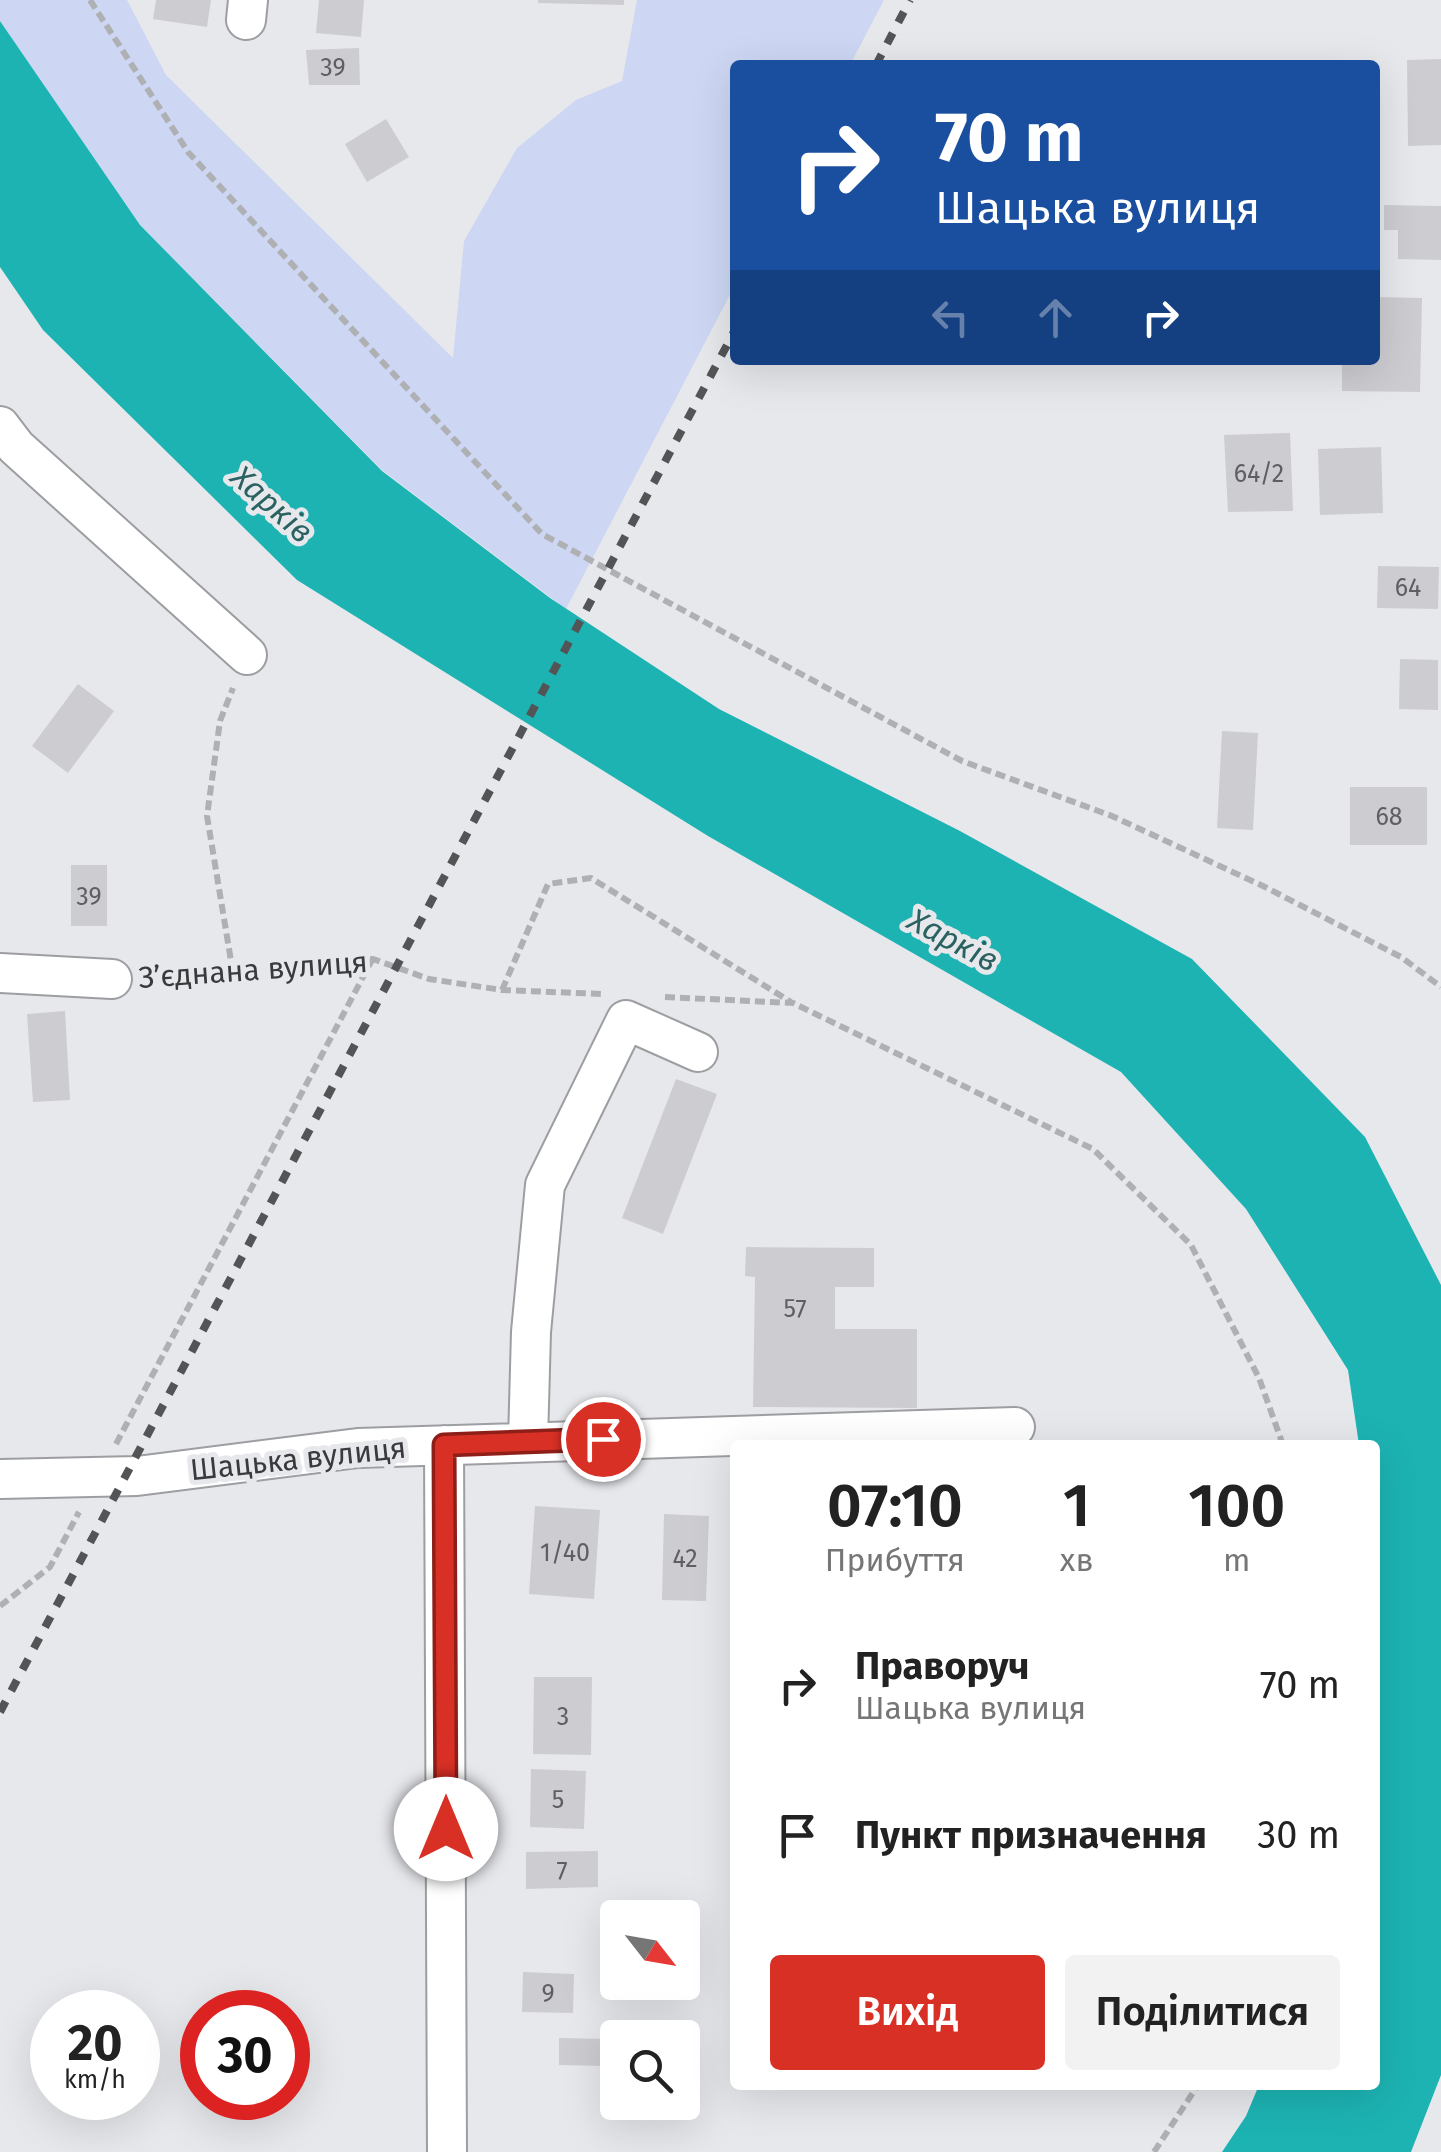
<!DOCTYPE html>
<html lang="uk">
<meta charset="utf-8">
<style>
:root{--surface:#fff;--page:#f2f2f2;--text:#222;--muted:#767676;--accent:#d93025}
body{margin:0;font-family:"Fira Sans",sans-serif;background:var(--page);color:var(--text);height:100vh;display:flex;flex-direction:column;font-size:38px;white-space:nowrap}
*{box-sizing:border-box;margin:0}
p{font-size:32px;color:var(--muted)}
.icon{flex:none;width:55px;height:55px;fill:none;stroke:currentColor;stroke-width:2;stroke-linecap:round;stroke-linejoin:round}
.map{position:relative;flex:1;overflow:hidden}
.drawer{position:absolute;left:730px;top:1440px;width:650px;height:650px;display:flex;flex-direction:column;background:var(--surface);border-radius:10px;box-shadow:0 10px 40px #0002}
.drawer>*{flex:none}
.guide{position:absolute;left:730px;top:60px;width:650px;height:305px;border-radius:10px;box-shadow:0 10px 40px #0002;background:#1a4fa0;color:#fff;overflow:hidden}
.needle{width:65px;rotate:121deg}
.controls{position:absolute;left:600px;top:1900px;display:grid;gap:20px}
.controls a{display:grid;place-items:center;width:100px;height:100px;border-radius:10px;background:var(--surface);box-shadow:0 10px 40px #0002;font-size:50px}
.speed{position:absolute;left:30px;top:1990px;display:flex;gap:20px;font-size:50px;font-weight:700;text-align:center}
.speed>*{display:grid;place-content:center;width:130px;height:130px;border-radius:50%;background:var(--surface);box-shadow:0 10px 40px #0002;line-height:1}
.speed small{font-size:25px;font-weight:400}
.speed .limit{border:15px solid #d22;background:#fff;color:#111}
.pin{position:absolute;display:grid;place-items:center;width:85px;height:85px;color:#fff;margin:-42px;border:5px solid #fff;border-radius:50%;box-shadow:0 2px 10px #0007}
.me{position:absolute;width:110px;margin:-55px;rotate:0deg;stroke-linejoin:round;filter:drop-shadow(0 0 8px #0008)}
.turn{display:flex;align-items:center;gap:35px;height:210px;padding:0 40px;font-size:45px}
.turn .icon{width:130px;height:130px;stroke-width:2.5}
.turn b{display:block;font-size:70px;line-height:85px}
.lanes{display:flex;align-items:center;height:95px;padding:0 40px;background:#0003;justify-content:center;gap:50px;direction:ltr}
.lanes .off{opacity:.35}
.eta{display:flex;justify-content:space-evenly;align-items:center;height:170px;text-align:center}
.eta b{font-size:60px;font-weight:600;line-height:70px}
.cta{display:flex;gap:20px;margin-top:auto;padding:20px 40px}
.cta a{flex:1;height:115px;border-radius:10px;background:var(--accent);color:#fff;font-size:40px;font-weight:600;line-height:115px;text-align:center}
.cta a+a{background:var(--page);color:var(--text)}
ul{padding:0;list-style:none}
li{display:flex;align-items:center;gap:30px;height:150px;padding:0 40px}
li div{flex:1}
li b{display:block;font-size:38px}
li em{font-style:normal}
.map>svg:first-child{display:block}
.green{fill:#cdd7f3}
.water{fill:#1db3b3}
.building{fill:#cdcdd1}
.lines{fill:none;stroke-linecap:round;stroke-linejoin:round}
.minor-casing{stroke:#9c9ea1;stroke-width:42}
.path{stroke:#afb0b3;stroke-width:6;stroke-dasharray:10 5;stroke-linecap:butt}
.minor{stroke:#fff;stroke-width:38}
.rail{stroke:#535456;stroke-width:8;stroke-dasharray:12 12;stroke-linecap:butt}
.route-casing{stroke:#8d1f18;stroke-width:25}
.route{stroke:#d93025;stroke-width:18}
.labels{text-anchor:middle;stroke-width:10;stroke-linejoin:round;paint-order:stroke}
.number-label{font-size:25px;fill:#5f5f61}
.street-label{font-size:30px;fill:#3a3a3c;stroke:#e7e8ec}
.water-label{font-size:32px;font-style:italic;fill:#2a6161;stroke:#e7e8ec}
</style>
<div class="map">
<svg width="1441" height="2152" viewBox="0 0 1441 2152">
<rect width="100%" height="100%" fill="#e7e8ec"/>
<!-- green -->
<path class="green" d="M 0,0 L 127,0 L 166,75 L 453,358 L 464,241 L 517,148 L 576,100 L 622,81 L 637,0 L 884,0 L 850,65 L 735,65 L 735,285 L 566,609 L 382,470 L 140,225 L 0,21 Z"/>
<!-- water -->
<path class="water" d="M 0,21 L 140,225 L 382,471 L 550,598 L 719,709 L 960,831 L 1192,959 L 1365,1137 L 1441,1285 L 1441,2075 L 1411,2152 L 1222,2152 L 1246,2116 L 1259,2085 L 1375,2085 L 1375,1631 C 1380,1570 1375,1507 1375,1445 L 1359,1445 L 1348,1370 L 1246,1209 L 1121,1072 L 708,836 L 297,580 L 43,330 L 0,267 Z"/>
<!-- building -->
<path class="building" d="M 156,0 L 211,0 L 207,27 L 153,19 Z
M 319,0 L 364,0 L 361,37 L 316,33 Z
M 538,0 L 624,0 L 624,5 L 538,3 Z
M 359,48 L 360,85 L 309,85 L 306,50 Z
M 1441,59 L 1441,145 L 1408,146 L 1407,60 Z
M 386,119 L 409,157 L 367,182 L 345,144 Z
M 1384,205 L 1441,206 L 1441,260 L 1398,259 L 1398,230 L 1384,230 Z
M 1375,297 L 1422,298 L 1420,392 L 1342,391 L 1342,360 L 1375,360 Z
M 1290,433 L 1293,511 L 1228,512 L 1224,435 Z
M 1381,447 L 1383,513 L 1320,515 L 1318,449 Z
M 1378,566 L 1439,567 L 1438,609 L 1377,608 Z
M 1400,659 L 1438,660 L 1438,710 L 1399,709 Z
M 78,684 L 114,711 L 68,773 L 32,746 Z
M 1222,731 L 1258,733 L 1253,830 L 1217,828 Z
M 1350,787 L 1427,787 L 1427,845 L 1350,845 Z
M 71,865 L 107,865 L 107,926 L 71,926 Z
M 65,1011 L 70,1100 L 33,1102 L 27,1014 Z
M 676,1079 L 717,1094 L 663,1234 L 622,1218 Z
M 746,1247 L 874,1248 L 874,1287 L 835,1287 L 835,1329 L 917,1329 L 917,1408 L 753,1407 L 755,1277 L 745,1276 Z
M 535,1506 L 600,1510 L 594,1599 L 529,1594 Z
M 664,1514 L 709,1516 L 706,1601 L 662,1600 Z
M 534,1677 L 592,1677 L 591,1755 L 533,1754 Z
M 531,1769 L 586,1771 L 584,1829 L 530,1827 Z
M 598,1851 L 598,1887 L 526,1889 L 526,1852 Z
M 523,1972 L 574,1974 L 573,2013 L 522,2012 Z
M 559,2038 L 608,2039 L 607,2066 L 559,2065 Z"/>
<g class="lines">
<defs>
<path id="minor" d="M 246,20 L 248,0
M 0,426 L 16,447 L 247,655
M 0,973 L 112,979
M 528,1441 L 531,1332 L 545,1185 L 626,1020 L 698,1052
M 444,1445 L 447,2152
M 0,1479 L 137,1476 L 358,1448 L 1015,1427"/>
</defs>
<!-- minor casing -->
<use href="#minor" class="minor-casing"/>
<!-- path -->
<path class="path" d="M 90,0 L 188,152 L 542,534 L 962,761 L 1112,816 L 1263,886 L 1401,957 L 1441,987
M 233,973 L 207,816 L 220,721 L 233,688
M 146,977 L 233,973 L 373,959 L 429,979 L 502,990 L 603,994
M 502,990 L 548,884 L 591,878 L 791,1002
M 665,997 L 793,1003 L 1093,1149 L 1191,1245 L 1259,1378 L 1283,1445
M 116,1444 L 372,960
M 0,1606 L 50,1567 L 79,1512
M 1154,2152 L 1198,2085"/>
<!-- minor -->
<use href="#minor" class="minor"/>
<!-- rail -->
<path class="rail" d="M 876,65 L 910,0
M 0,1712 L 735,330"/>
</g>
<g class="lines">
<defs>
<path id="route" d="M 446,1829 L 444,1445 L 603,1439"/>
</defs>
<!-- route casing -->
<use href="#route" class="route-casing"/>
<!-- route -->
<use href="#route" class="route"/>
</g>
<g class="labels">
<!-- number labels -->
<g class="number-label">
<text x="333" y="76">39</text>
<text x="1259" y="482">64/2</text>
<text x="1408" y="596">64</text>
<text x="1389" y="825">68</text>
<text x="89" y="905">39</text>
<text x="795" y="1317">57</text>
<text x="565" y="1561">1/40</text>
<text x="685" y="1567">42</text>
<text x="563" y="1725">3</text>
<text x="558" y="1808">5</text>
<text x="562" y="1879">7</text>
<text x="548" y="2002">9</text>
</g>
<!-- street labels -->
<g class="street-label">
<text transform="translate(253 970) rotate(-4)" y="10">З’єднана вулиця</text>
<text transform="translate(298 1459) rotate(-6)" y="10">Шацька вулиця</text>
</g>
<!-- water labels -->
<g class="water-label">
<text transform="translate(272 504) rotate(42)" y="11">Харків</text>
<text transform="translate(953 940) rotate(28)" y="11">Харків</text>
</g>
</g>
</svg>
<div class="controls">
<a><svg class="needle" viewBox="-14 -14 28 28"><path d="M0-13l5 13h-10z" fill="#e53935"/><path d="M0 13l5-13h-10z" fill="#767676"/></svg></a>
<a><svg class="icon" aria-label="search" viewBox="0 0 24 24"><circle cx="10" cy="10" r="6"/><path d="M15 15l6 6"/></svg></a>
</div>
<div class="speed"><div>20<small>km/h</small></div><div class="limit">30</div></div>
<div class="pin" style="left:603px;top:1439px;background:#d93025"><svg class="icon" aria-label="arrive" viewBox="0 0 24 24"><path d="M6 21V4h12l-3 4 3 4H6"/></svg></div>
<svg class="me" style="left:446px;top:1829px" viewBox="-20 -20 40 40"><circle r="19" fill="#fff"/><path d="M0-13L10 11 0 6-10 11z" fill="#d93025"/></svg>
<div class="guide">
<div class="turn"><svg class="icon" aria-label="right" viewBox="0 0 24 24"><path d="M7 20v-9h11M14 6l5 5-5 5"/></svg><div><b>70 m</b>Шацька вулиця</div></div>
<div class="lanes"><svg class="icon off" aria-label="left" viewBox="0 0 24 24"><path d="M17 20v-9H6M10 6l-5 5 5 5"/></svg><svg class="icon off" aria-label="ahead" viewBox="0 0 24 24"><path d="M12 20V5M6 11l6-6 6 6"/></svg><svg class="icon" aria-label="right" viewBox="0 0 24 24"><path d="M7 20v-9h11M14 6l5 5-5 5"/></svg></div>
</div>
<section class="drawer">
<div class="eta">
<div><b>07:10</b><p>Прибуття</p></div>
<div><b>1</b><p>хв</p></div>
<div><b>100</b><p>m</p></div>
</div>
<ul>
<li><svg class="icon" aria-label="right" viewBox="0 0 24 24"><path d="M7 20v-9h11M14 6l5 5-5 5"/></svg><div><b>Праворуч</b><p>Шацька вулиця</p></div><em>70 m</em></li>
<li><svg class="icon" aria-label="arrive" viewBox="0 0 24 24"><path d="M6 21V4h12l-3 4 3 4H6"/></svg><div><b>Пункт призначення</b></div><em>30 m</em></li>
</ul>
<div class="cta"><a>Вихід</a><a>Поділитися</a></div>
</section>
</div>
